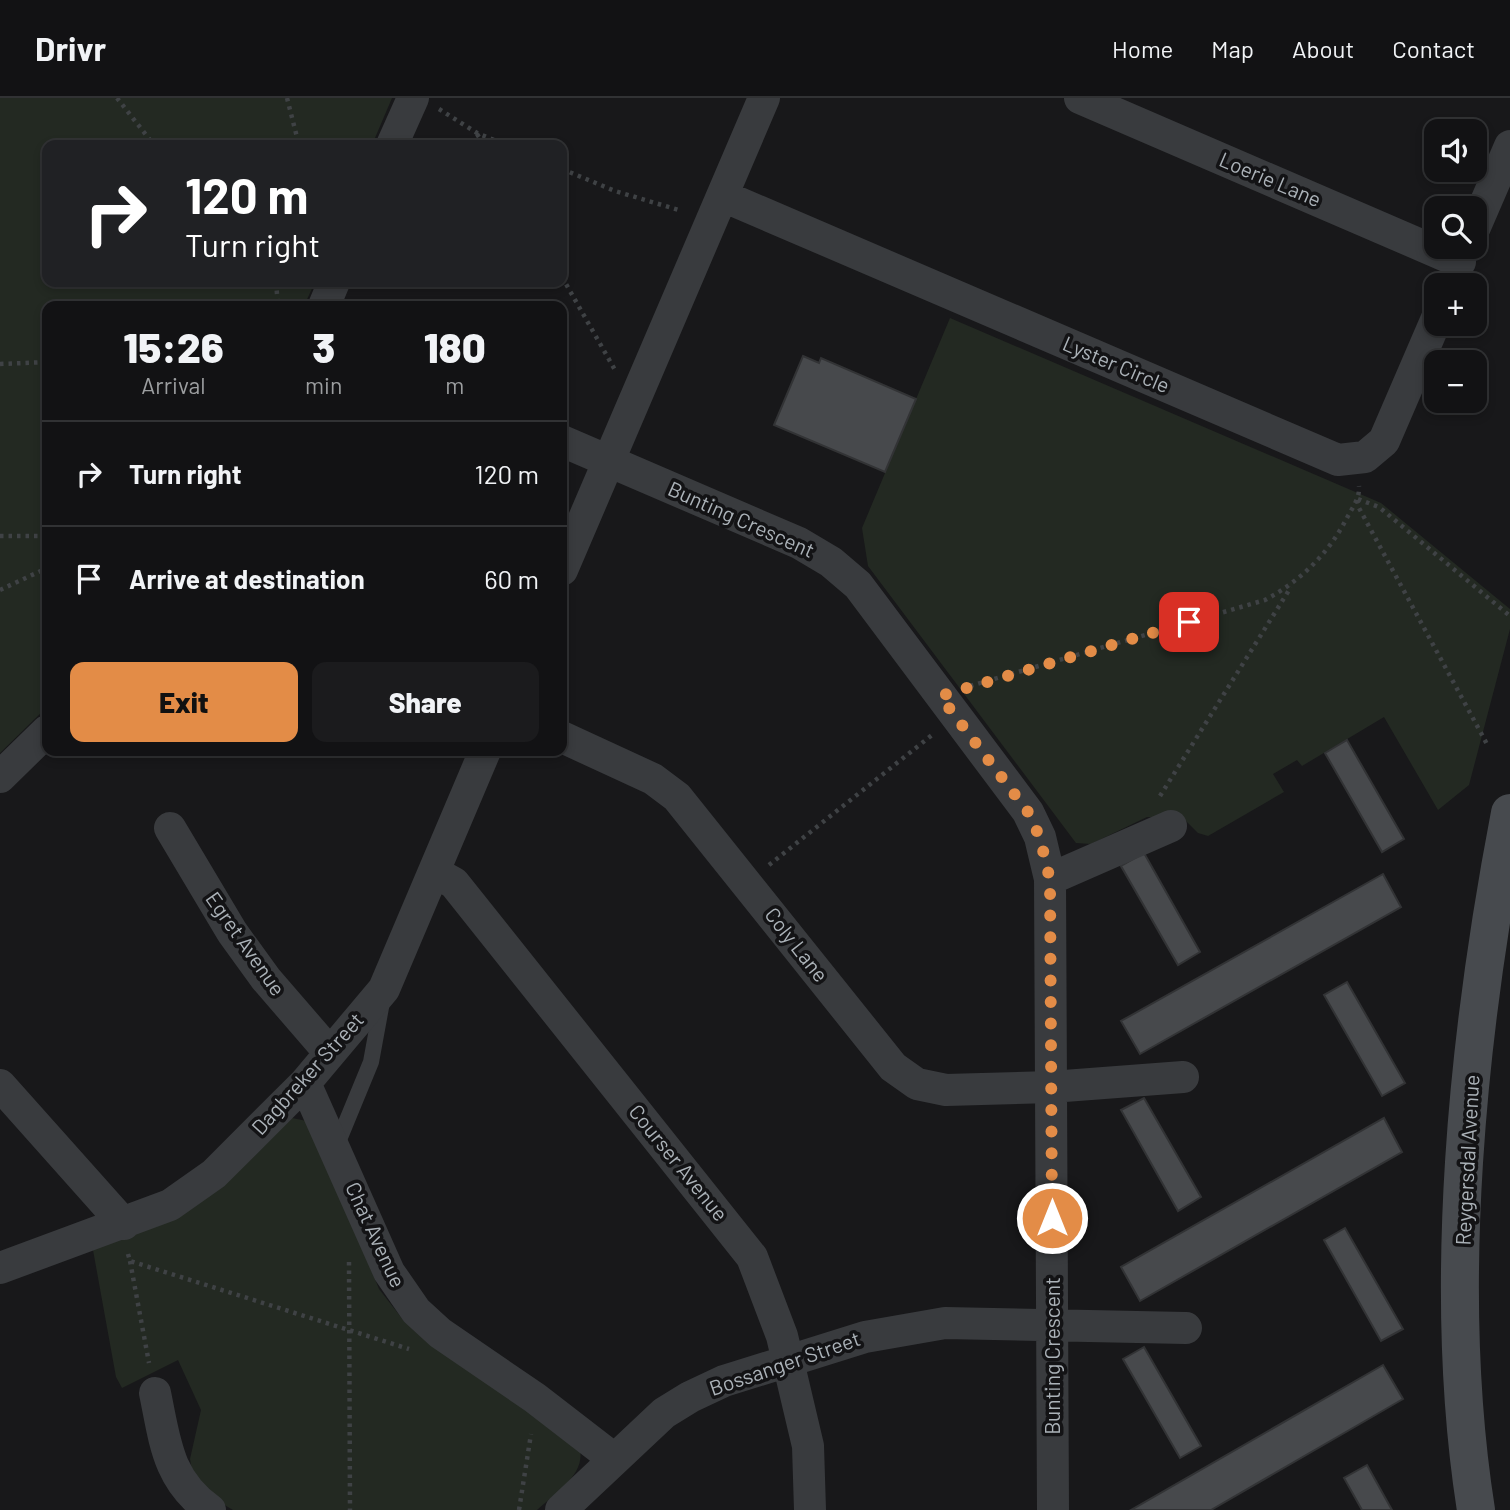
<!DOCTYPE html>
<meta charset="utf-8">
<style>
:root{--surface:#121214;--page:#1b1b1d;--text:#f1f3f6;--muted:#9c9ea0;--line:#313234;--accent:#e38c47}
body{margin:0;font-family:Barlow,sans-serif;background:var(--page);color:var(--text);height:100vh;display:flex;flex-direction:column;font-size:26px;white-space:nowrap}
*{box-sizing:border-box;margin:0}
p{font-size:23px;color:var(--muted)}
.icon{flex:none;width:38px;height:38px;fill:none;stroke:currentColor;stroke-width:2;stroke-linecap:round;stroke-linejoin:round}
.map{position:relative;flex:1;overflow:hidden}
.sheet{position:absolute;left:42px;top:203px;width:525px;height:455px;display:flex;flex-direction:column;background:var(--surface);border-radius:14px;box-shadow:0 4px 10px #0003,0 0 0 2px var(--line)}
.sheet>*{flex:none}
.top-card{position:absolute;left:42px;top:42px;width:525px;height:147px;border-radius:14px;box-shadow:0 4px 10px #0003,0 0 0 2px var(--line);background:#202124;color:#fff;overflow:hidden}
.controls{position:absolute;left:1424px;top:21px;display:grid;gap:14px}
.controls a{display:grid;place-items:center;width:63px;height:63px;border-radius:14px;background:var(--surface);box-shadow:0 4px 10px #0003,0 0 0 2px var(--line);font-size:35px}
.pin{position:absolute;display:grid;place-items:center;width:60px;height:60px;color:#fff;margin:-30px;border-radius:14px;box-shadow:0 4px 10px #0006}
.me{position:absolute;width:77px;margin:-38px;rotate:0deg;stroke-linejoin:round;filter:drop-shadow(0 0 5px #0008)}
.turn{display:flex;align-items:center;gap:24px;height:147px;padding:0 28px;font-size:32px}
.turn .icon{width:91px;height:91px;stroke-width:2.5}
.turn b{display:block;font-size:49px;line-height:60px}
.eta{display:flex;justify-content:space-evenly;align-items:center;height:119px;text-align:center}
.eta b{font-size:42px;font-weight:800;line-height:49px}
.action{display:flex;gap:14px;margin-top:auto;padding:14px 28px}
.action a{flex:1;height:80px;border-radius:14px;background:var(--accent);color:#111;font-size:28px;font-weight:800;line-height:80px;text-align:center}
.action a+a{background:var(--page);color:var(--text)}
ul{padding:0;list-style:none}
li{display:flex;align-items:center;gap:21px;height:105px;padding:0 28px;border-top:2px solid var(--line)}
li div{flex:1}
li b{display:block;font-size:26px}
li em{font-style:normal}
header{display:flex;align-items:center;gap:42px;box-sizing:border-box;height:98px;padding:0 35px;background:var(--surface);border-bottom:2px solid var(--line)}
header strong{font-size:33px}
nav{display:flex;gap:38px;margin-inline-start:auto;font-size:24px}
.map>svg:first-child{display:block}
.green{fill:#232922}
.building{fill:#47494c;stroke:#323335;stroke-width:2}
.lines{fill:none;stroke-linecap:round;stroke-linejoin:round}
.path{stroke:#3f4245;stroke-width:4.5;stroke-dasharray:3.5 5;stroke-linecap:butt}
.lane{stroke:#393b3e;stroke-width:16}
.street{stroke:#393b3e;stroke-width:32}
.secondary{stroke:#474a4e;stroke-width:38}
.route{stroke:#e38c47;stroke-width:12;stroke-dasharray:0 21.6}
.labels{text-anchor:middle;stroke-width:7;stroke-linejoin:round;paint-order:stroke}
.street-label{font-size:21px;fill:#abb2b8;stroke:#131315}
</style>
<header>
<strong>Drivr</strong>
<nav><a>Home</a><a>Map</a><a>About</a><a>Contact</a></nav>
</header>
<div class="map">
<svg width="1510" height="1412" viewBox="0 0 1510 1412">
<rect width="100%" height="100%" fill="#18181a"/>
<!-- green -->
<path class="green" d="M 0,0 L 392,0 L 372,47 L 47,47 L 47,184 L 315,184 L 304,208 L 47,208 L 47,609 L 0,655 Z
M 950,220 L 1381,405 L 1510,511 L 1510,531 L 1469,687 L 1438,712 L 1384,619 L 1302,668 L 1297,662 L 1273,676 L 1284,694 L 1208,738 L 1198,735 L 1182,719 L 1147,719 L 1091,746 L 1076,745 L 868,468 L 862,430 Z
M 292,1020 L 307,1023 L 313,1029 L 379,1191 L 404,1223 L 571,1341 L 580,1352 C 585,1377 554,1396 537,1412 L 233,1412 L 211,1399 L 192,1372 L 190,1361 L 201,1312 L 178,1262 L 122,1290 L 116,1279 L 93,1152 Z"/>
<!-- building -->
<path class="building" d="M 803,258 L 819,265 L 821,260 L 916,301 L 885,374 L 774,327 Z
M 1347,642 L 1404,741 L 1382,754 L 1325,655 Z
M 1144,755 L 1200,854 L 1178,867 L 1121,768 Z
M 1383,776 L 1401,809 L 1140,956 L 1121,923 Z
M 1347,884 L 1405,985 L 1382,998 L 1324,897 Z
M 1144,1000 L 1201,1099 L 1178,1113 L 1121,1012 Z
M 1384,1020 L 1402,1054 L 1140,1203 L 1121,1169 Z
M 1345,1130 L 1403,1231 L 1381,1243 L 1324,1142 Z
M 1144,1249 L 1201,1348 L 1180,1360 L 1123,1261 Z
M 1383,1267 L 1403,1301 L 1211,1412 L 1131,1412 Z
M 1367,1367 L 1392,1412 L 1362,1412 L 1344,1380 Z"/>
<g class="lines">
<!-- path -->
<path class="path" d="M 117,0 L 154,47
M 287,0 L 299,47
M 439,11 L 477,35 L 506,47
M 477,36 L 484,47
M 562,71 L 615,93 L 682,113
M 562,179 L 615,272
M 276,184 L 278,208
M 0,266 L 47,264
M 1358,401 L 1379,409 L 1510,518
M 1357,402 L 1359,410 L 1488,648
M 0,438 L 47,438
M 0,492 L 47,470
M 970,588 L 1265,502 C 1302,482 1329,455 1348,418 C 1353,409 1360,399 1359,388
M 1160,698 L 1291,489
M 769,767 L 932,637
M 128,1156 L 130,1163 L 409,1251
M 130,1163 L 149,1265
M 349,1164 L 350,1412
M 519,1412 L 531,1336"/>
<!-- lane -->
<path class="lane" d="M 336,1049 L 371,964 L 382,904"/>
<!-- street -->
<path class="street" d="M 1080,0 L 1460,164
M 392,47 L 413,0
M 723,98 L 1338,362 L 1365,359 L 1384,343 L 1437,220
M 1475,129 L 1510,48
M 324,208 L 334,184
M 562,343 L 799,445 L 831,464 L 858,487 L 1028,714 L 1040,739 L 1050,781 L 1053,1412
M 562,472 L 764,0
M 562,639 L 653,681 L 677,699 L 893,969 L 917,986 L 946,992 L 1051,989 L 1183,979
M 0,679 L 47,633
M 170,730 L 232,834 L 266,881 L 330,955
M 434,774 L 454,785 L 752,1159 L 782,1238 L 808,1348 L 810,1412
M 1050,781 L 1171,728
M 305,985 L 389,1174 L 416,1213 L 440,1235 L 535,1300 L 614,1361
M 0,987 L 124,1126
M 0,1170 L 170,1107 L 214,1076 L 305,985 L 384,891 L 485,653
M 155,1295 C 165,1343 167,1381 210,1412
M 561,1412 L 664,1315 L 690,1299 L 724,1283 L 865,1239 L 945,1225 L 1186,1230"/>
<!-- secondary -->
<path class="secondary" d="M 1476,1412 C 1441,1190 1468,934 1510,715"/>
</g>
<g class="lines">
<!-- route -->
<path class="route" d="M 1052,1120 L 1050,782 L 1040,740 L 1028,714 L 940,598 L 1189,524"/>
</g>
<g class="labels">
<!-- street labels -->
<g class="street-label">
<text transform="translate(1270 82) rotate(23)" y="7">Loerie Lane</text>
<text transform="translate(1116 267) rotate(23)" y="7">Lyster Circle</text>
<text transform="translate(741 422) rotate(24)" y="7">Bunting Crescent</text>
<text transform="translate(245 846) rotate(55)" y="7">Egret Avenue</text>
<text transform="translate(796 847) rotate(52)" y="7">Coly Lane</text>
<text transform="translate(308 976) rotate(-48)" y="7">Dagbreker Street</text>
<text transform="translate(1468 1062) rotate(-87)" y="7">Reygersdal Avenue</text>
<text transform="translate(678 1065) rotate(51)" y="7">Courser Avenue</text>
<text transform="translate(375 1137) rotate(65)" y="7">Chat Avenue</text>
<text transform="translate(1053 1258) rotate(-90)" y="7">Bunting Crescent</text>
<text transform="translate(785 1266) rotate(-19)" y="7">Bossanger Street</text>
</g>
</g>
</svg>
<div class="controls">
<a><svg class="icon" aria-label="sound" viewBox="0 0 24 24"><path d="M4 9h4l5-4v14l-5-4H4zM17 9q2 3 0 6"/></svg></a>
<a><svg class="icon" aria-label="search" viewBox="0 0 24 24"><circle cx="10" cy="10" r="6"/><path d="M15 15l6 6"/></svg></a>
<a>+</a>
<a>−</a>
</div>
<div class="pin" style="left:1189px;top:524px;background:#d93025"><svg class="icon" aria-label="arrive" viewBox="0 0 24 24"><path d="M6 21V4h12l-3 4 3 4H6"/></svg></div>
<svg class="me" style="left:1052px;top:1120px" viewBox="-20 -20 40 40"><circle r="17" fill="#e38c47" stroke="#fff" stroke-width="3"/><path d="M0-11L8 9 0 5-8 9z" fill="#fff"/></svg>
<div class="top-card">
<div class="turn"><svg class="icon" aria-label="right" viewBox="0 0 24 24"><path d="M7 20v-9h11M14 6l5 5-5 5"/></svg><div><b>120 m</b>Turn right</div></div>
</div>
<section class="sheet">
<div class="eta">
<div><b>15:26</b><p>Arrival</p></div>
<div><b>3</b><p>min</p></div>
<div><b>180</b><p>m</p></div>
</div>
<ul>
<li><svg class="icon" aria-label="right" viewBox="0 0 24 24"><path d="M7 20v-9h11M14 6l5 5-5 5"/></svg><div><b>Turn right</b></div><em>120 m</em></li>
<li><svg class="icon" aria-label="arrive" viewBox="0 0 24 24"><path d="M6 21V4h12l-3 4 3 4H6"/></svg><div><b>Arrive at destination</b></div><em>60 m</em></li>
</ul>
<div class="action"><a>Exit</a><a>Share</a></div>
</section>
</div>
